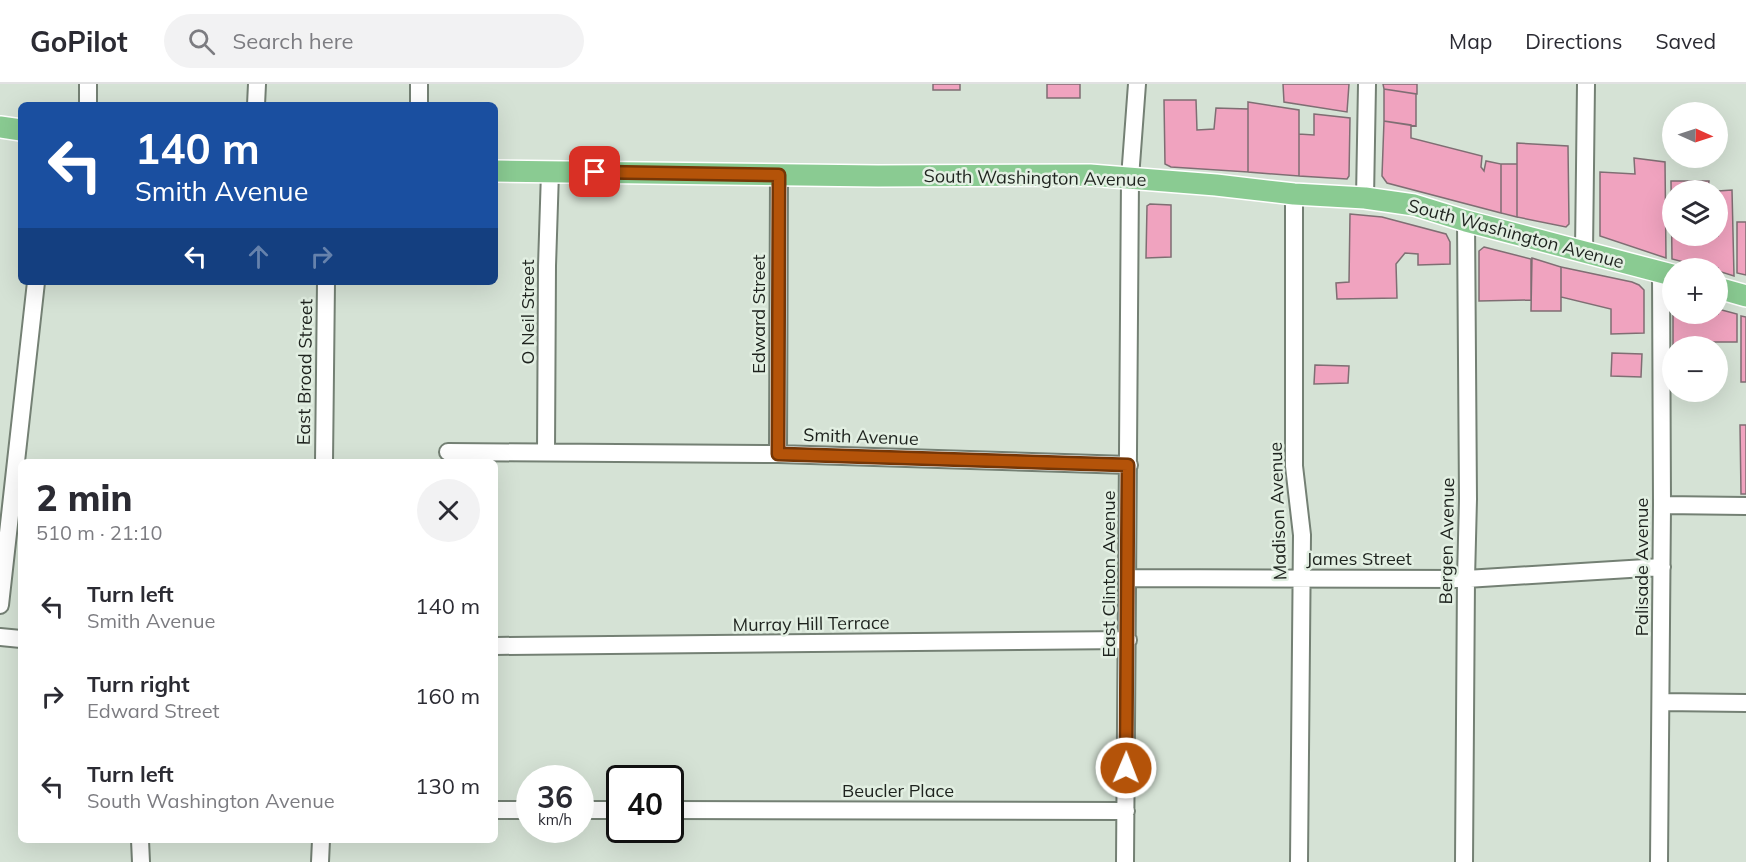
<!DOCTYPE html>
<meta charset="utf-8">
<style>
:root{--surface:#fff;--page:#f2f2f3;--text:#2b2b33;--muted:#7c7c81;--line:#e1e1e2}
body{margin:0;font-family:Mulish,sans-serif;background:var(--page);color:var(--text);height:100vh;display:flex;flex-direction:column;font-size:22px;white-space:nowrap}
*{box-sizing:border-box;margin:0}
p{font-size:20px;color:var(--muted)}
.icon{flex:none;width:33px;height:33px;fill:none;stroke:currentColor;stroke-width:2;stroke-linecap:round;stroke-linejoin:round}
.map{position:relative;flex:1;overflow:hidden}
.side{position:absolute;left:18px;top:375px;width:480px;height:384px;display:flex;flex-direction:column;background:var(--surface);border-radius:9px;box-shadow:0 6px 24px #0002}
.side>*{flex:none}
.hud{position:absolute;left:18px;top:18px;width:480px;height:183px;border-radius:9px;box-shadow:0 6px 24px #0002;background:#1a4fa0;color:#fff;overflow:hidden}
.needle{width:39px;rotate:93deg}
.fabs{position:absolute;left:1662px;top:18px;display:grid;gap:12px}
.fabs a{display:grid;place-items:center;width:66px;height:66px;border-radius:50%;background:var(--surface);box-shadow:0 6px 24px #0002;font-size:30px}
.speed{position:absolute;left:516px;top:681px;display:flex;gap:12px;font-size:30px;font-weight:700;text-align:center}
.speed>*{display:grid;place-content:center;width:78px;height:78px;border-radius:50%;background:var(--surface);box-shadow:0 6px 24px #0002;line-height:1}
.speed small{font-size:15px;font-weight:400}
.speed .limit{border:3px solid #111;border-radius:9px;background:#fff;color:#111}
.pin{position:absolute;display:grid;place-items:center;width:51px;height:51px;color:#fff;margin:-26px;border-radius:12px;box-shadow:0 3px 9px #0006}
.me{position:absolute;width:66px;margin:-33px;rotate:1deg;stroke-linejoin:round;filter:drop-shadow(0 0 4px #0008)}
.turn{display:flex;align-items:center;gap:21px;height:126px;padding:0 18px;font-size:27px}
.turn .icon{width:78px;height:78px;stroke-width:2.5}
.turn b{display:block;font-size:42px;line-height:51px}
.lanes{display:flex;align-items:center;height:57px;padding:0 18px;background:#0003;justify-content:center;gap:30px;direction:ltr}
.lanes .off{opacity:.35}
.round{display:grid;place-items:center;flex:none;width:63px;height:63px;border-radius:32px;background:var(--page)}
.summary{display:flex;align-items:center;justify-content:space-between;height:102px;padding:0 18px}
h1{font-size:36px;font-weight:800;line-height:45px}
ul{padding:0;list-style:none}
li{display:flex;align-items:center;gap:18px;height:90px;padding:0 18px}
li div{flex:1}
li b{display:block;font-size:22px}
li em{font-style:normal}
header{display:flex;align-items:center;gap:36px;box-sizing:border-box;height:84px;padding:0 30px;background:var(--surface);border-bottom:2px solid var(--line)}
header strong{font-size:28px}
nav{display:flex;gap:33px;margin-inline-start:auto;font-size:21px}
.search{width:420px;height:54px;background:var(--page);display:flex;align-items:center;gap:15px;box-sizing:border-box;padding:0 21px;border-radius:33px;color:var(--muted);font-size:22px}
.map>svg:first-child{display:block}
.building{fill:#f0a3bf;stroke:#7f6e73;stroke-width:1.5}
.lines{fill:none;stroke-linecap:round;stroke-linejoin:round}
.minor-casing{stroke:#748074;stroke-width:20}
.major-casing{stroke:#fff;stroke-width:24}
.minor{stroke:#fff;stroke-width:16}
.major{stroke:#8acb92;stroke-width:21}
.route-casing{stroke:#753606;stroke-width:15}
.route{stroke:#b45309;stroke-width:10}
.labels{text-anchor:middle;stroke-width:5;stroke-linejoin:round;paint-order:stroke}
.street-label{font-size:18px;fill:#1e231e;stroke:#e2efe2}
</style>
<header>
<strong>GoPilot</strong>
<div class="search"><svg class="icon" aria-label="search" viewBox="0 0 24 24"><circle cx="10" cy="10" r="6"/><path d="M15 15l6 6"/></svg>Search here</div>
<nav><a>Map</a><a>Directions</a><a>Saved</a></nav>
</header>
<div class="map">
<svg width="1746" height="778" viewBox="0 0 1746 778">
<rect width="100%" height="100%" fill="#d5e2d5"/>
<!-- building -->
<path class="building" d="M 933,0 L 960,0 L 960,6 L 933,6 Z
M 1047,0 L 1080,0 L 1080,14 L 1047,14 Z
M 1283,0 L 1349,0 L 1347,28 L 1284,18 Z
M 1383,0 L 1417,0 L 1417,10 L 1384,5 Z
M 1384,5 L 1416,10 L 1416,42 L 1384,37 Z
M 1164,16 L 1196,16 L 1197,46 L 1214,45 L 1216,24 L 1248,25 L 1248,88 L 1171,83 L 1165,80 Z
M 1248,18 L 1299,26 L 1299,92 L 1248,88 Z
M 1314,30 L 1350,34 L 1349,92 L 1347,95 L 1299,92 L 1299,50 L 1314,51 Z
M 1384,37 L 1411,41 L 1411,54 L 1482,72 L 1481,83 L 1484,87 L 1486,77 L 1501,80 L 1501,129 L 1387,99 L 1382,92 Z
M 1517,59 L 1568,62 L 1569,140 L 1566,143 L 1517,133 Z
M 1634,74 L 1665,78 L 1666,174 L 1600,152 L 1600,88 L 1635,90 Z
M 1501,80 L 1517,80 L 1517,133 L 1501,129 Z
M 1671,97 L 1709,97 L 1708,106 L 1672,106 L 1672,152 L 1718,152 L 1718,107 L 1732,106 L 1734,192 L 1718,187 L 1718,184 L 1707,184 L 1672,175 Z
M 1150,120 L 1171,121 L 1171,173 L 1146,174 L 1147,122 Z
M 1350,130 L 1382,133 L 1446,150 L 1450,158 L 1450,180 L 1418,181 L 1418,170 L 1405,169 L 1396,180 L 1397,214 L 1337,215 L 1336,199 L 1349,198 Z
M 1737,138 L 1746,138 L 1746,191 L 1737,189 Z
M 1484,163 L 1531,175 L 1531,216 L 1479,217 L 1479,167 Z
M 1532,174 L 1561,183 L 1561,227 L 1531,227 Z
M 1561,183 L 1632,198 L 1639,201 L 1644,206 L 1644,249 L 1611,250 L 1611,225 L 1561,213 Z
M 1718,225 L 1737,230 L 1737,258 L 1705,258 L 1705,262 L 1673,262 L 1673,230 L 1718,230 Z
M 1741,232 L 1746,233 L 1746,298 L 1741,298 Z
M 1612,269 L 1642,270 L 1641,293 L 1611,292 Z
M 1315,281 L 1349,282 L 1348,299 L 1314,300 Z
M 1740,341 L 1746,341 L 1746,410 L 1741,410 Z"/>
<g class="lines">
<defs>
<path id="minor" d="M 88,21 L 88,0
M 256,21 L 257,0
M 419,21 L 419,0
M 1294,110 L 1294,382 L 1302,451 L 1299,778
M 1365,114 L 1367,0
M 1584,167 L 1586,0
M 448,368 L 778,370 L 1129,381
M 546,368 L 547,182 L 550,88
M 778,370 L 779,91
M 324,378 L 326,198
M 1662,421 L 1746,422
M 1128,494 L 1466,495 L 1662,483
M 0,521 L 36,198
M 0,553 L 21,555
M 495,562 L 1128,556
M 1661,618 L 1746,619
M 495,726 L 530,726
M 580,726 L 620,726
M 670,726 L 1126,727
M 140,756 L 141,778
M 320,778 L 321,756
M 1125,778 L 1130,94 L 1137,0
M 1464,778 L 1466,495 L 1468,415 L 1466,137
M 1659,778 L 1662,421 L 1661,188"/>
<path id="major" d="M 0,43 L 21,46
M 495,87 L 878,92 L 1090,91 L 1216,101 L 1294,110 L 1365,114 L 1414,121 L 1466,137 L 1672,191
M 1718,204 L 1746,212"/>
</defs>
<!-- minor casing -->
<use href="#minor" class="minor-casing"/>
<!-- major casing -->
<use href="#major" class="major-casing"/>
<!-- minor -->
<use href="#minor" class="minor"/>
<!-- major -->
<use href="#major" class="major"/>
</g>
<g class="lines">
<defs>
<path id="route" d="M 595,88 L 779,91 L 778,370 L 1128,381 L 1126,684"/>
</defs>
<!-- route casing -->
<use href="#route" class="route-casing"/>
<!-- route -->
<use href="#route" class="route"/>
</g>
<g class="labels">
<!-- street labels -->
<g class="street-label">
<text transform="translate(1035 94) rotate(1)" y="6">South Washington Avenue</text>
<text transform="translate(1516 150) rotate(15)" y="6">South Washington Avenue</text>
<text transform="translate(528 228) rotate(-90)" y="6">O Neil Street</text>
<text transform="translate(759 230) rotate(-90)" y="6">Edward Street</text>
<text transform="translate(305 288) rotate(-89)" y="6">East Broad Street</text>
<text transform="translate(861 353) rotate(2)" y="6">Smith Avenue</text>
<text transform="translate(1278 427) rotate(-92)" y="6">Madison Avenue</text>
<text transform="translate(1447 457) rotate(-89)" y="6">Bergen Avenue</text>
<text x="1359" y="481">James Street</text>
<text transform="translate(1642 483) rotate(-90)" y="6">Palisade Avenue</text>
<text transform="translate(1109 490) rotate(-90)" y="6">East Clinton Avenue</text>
<text transform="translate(811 540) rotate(-1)" y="6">Murray Hill Terrace</text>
<text x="898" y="713">Beucler Place</text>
</g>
</g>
</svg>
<div class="fabs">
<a><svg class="needle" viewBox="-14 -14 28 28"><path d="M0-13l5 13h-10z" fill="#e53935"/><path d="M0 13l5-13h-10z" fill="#7c7c81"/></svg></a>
<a><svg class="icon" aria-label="layers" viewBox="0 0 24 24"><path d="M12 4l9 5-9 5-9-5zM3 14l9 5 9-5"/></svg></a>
<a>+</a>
<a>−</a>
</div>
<div class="speed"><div>36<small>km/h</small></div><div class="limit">40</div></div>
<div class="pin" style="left:595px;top:88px;background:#d93025"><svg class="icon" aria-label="arrive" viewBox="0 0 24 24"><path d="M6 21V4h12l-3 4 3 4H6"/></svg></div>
<svg class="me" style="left:1126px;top:684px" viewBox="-20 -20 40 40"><circle r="17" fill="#b45309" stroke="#fff" stroke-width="3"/><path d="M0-11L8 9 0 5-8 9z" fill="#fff"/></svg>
<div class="hud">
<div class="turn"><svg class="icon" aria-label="left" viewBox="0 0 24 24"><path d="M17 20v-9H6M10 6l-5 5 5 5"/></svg><div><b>140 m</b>Smith Avenue</div></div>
<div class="lanes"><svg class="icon" aria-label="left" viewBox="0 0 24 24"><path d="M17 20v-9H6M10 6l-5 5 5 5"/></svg><svg class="icon off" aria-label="ahead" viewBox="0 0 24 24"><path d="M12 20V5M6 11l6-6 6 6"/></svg><svg class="icon off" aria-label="right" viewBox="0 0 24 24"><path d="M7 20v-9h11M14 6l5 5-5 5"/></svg></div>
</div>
<section class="side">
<div class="summary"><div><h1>2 min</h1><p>510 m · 21:10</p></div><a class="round"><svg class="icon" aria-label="close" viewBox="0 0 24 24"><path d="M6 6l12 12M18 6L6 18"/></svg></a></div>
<ul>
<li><svg class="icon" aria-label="left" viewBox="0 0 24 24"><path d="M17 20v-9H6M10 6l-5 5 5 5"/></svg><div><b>Turn left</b><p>Smith Avenue</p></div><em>140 m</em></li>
<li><svg class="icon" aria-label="right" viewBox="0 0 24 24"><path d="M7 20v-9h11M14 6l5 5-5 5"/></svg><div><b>Turn right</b><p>Edward Street</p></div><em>160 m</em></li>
<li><svg class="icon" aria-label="left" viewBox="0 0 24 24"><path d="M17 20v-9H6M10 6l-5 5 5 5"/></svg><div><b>Turn left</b><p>South Washington Avenue</p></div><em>130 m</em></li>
</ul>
</section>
</div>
